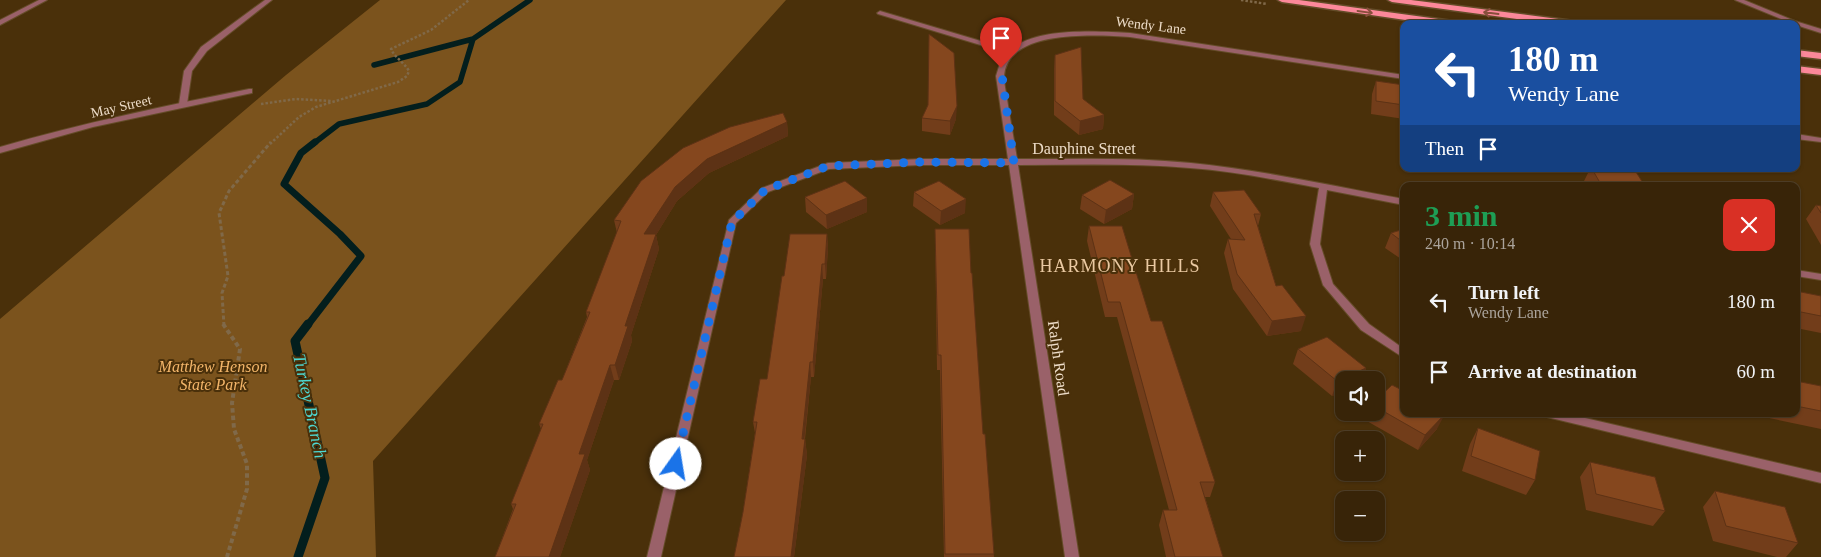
<!DOCTYPE html>
<meta charset="utf-8">
<style>
:root{--surface:#382408;--page:#3f2c12;--text:#f1f3f6;--muted:#aba49c;--line:#524129}
body{margin:0;font-family:"Times New Roman",serif;background:var(--page);color:var(--text);height:100vh;display:flex;flex-direction:column;font-size:19px;white-space:nowrap}
*{box-sizing:border-box;margin:0}
p{font-size:16px;color:var(--muted)}
.icon{flex:none;width:28px;height:28px;fill:none;stroke:currentColor;stroke-width:2;stroke-linecap:round;stroke-linejoin:round}
.map{position:relative;flex:1;overflow:hidden}
.sheet{position:absolute;left:1400px;top:182px;width:400px;height:235px;display:flex;flex-direction:column;background:var(--surface);border-radius:10px;box-shadow:0 1px 4px #0004,0 0 0 1px var(--line)}
.sheet>*{flex:none}
.guide{position:absolute;left:1400px;top:20px;width:400px;height:152px;border-radius:10px;box-shadow:0 1px 4px #0004,0 0 0 1px var(--line);background:#1a4fa0;color:#fff;overflow:hidden}
.tools{position:absolute;left:1335px;top:371px;display:grid;gap:10px}
.tools a{display:grid;place-items:center;width:50px;height:50px;border-radius:10px;background:var(--surface);box-shadow:0 1px 4px #0004,0 0 0 1px var(--line);font-size:25px}
.pin{position:absolute;display:grid;place-items:center;width:42px;height:42px;color:#fff;margin:-51px -21px;border-radius:50% 50% 50% 0;rotate:-45deg;box-shadow:0 0 5px #0007}
.pin .icon{rotate:45deg}
.me{position:absolute;width:55px;margin:-28px;rotate:13deg;stroke-linejoin:round;filter:drop-shadow(0 0 4px #0008)}
.turn{display:flex;align-items:center;gap:18px;height:105px;padding:0 25px;font-size:22px}
.turn .icon{width:65px;height:65px;stroke-width:2.5}
.turn b{display:block;font-size:35px;line-height:42px}
.then{display:flex;align-items:center;height:48px;padding:0 25px;background:#0003;gap:10px;font-size:19px}
.round{display:grid;place-items:center;flex:none;width:52px;height:52px;border-radius:10px;background:var(--page)}
.headline{display:flex;align-items:center;justify-content:space-between;height:85px;padding:0 25px}
h1{font-size:30px;font-weight:800;line-height:38px;color:#1e9e55}
ul{padding:0;list-style:none}
li{display:flex;align-items:center;gap:15px;height:70px;padding:0 25px}
li div{flex:1}
li b{display:block;font-size:19px}
li em{font-style:normal}
.map>svg:first-child{display:block}
.green{fill:#7b531d}
.lines{fill:none;stroke-linecap:round;stroke-linejoin:round}
.stream-far2{stroke:#031e1d;stroke-width:5.5}
.stream-far1{stroke:#031e1d;stroke-width:7}
.stream{stroke:#031e1d;stroke-width:9}
.minor-casing{stroke:#644c28;stroke-width:2}
.tertiary-casing{stroke:#644c28;stroke-width:2}
.primary-casing{stroke:#644c28;stroke-width:3}
.path-far2{stroke:#806949;stroke-width:2.5;stroke-dasharray:2.5 2;stroke-linecap:butt}
.path-far1{stroke:#806949;stroke-width:3;stroke-dasharray:4 2.5;stroke-linecap:butt}
.path{stroke:#806949;stroke-width:4;stroke-dasharray:4.5 3;stroke-linecap:butt}
.minor{fill:#9a6169;fill-rule:evenodd}
.tertiary{fill:#9a6169;fill-rule:evenodd}
.primary{fill:#fc889a;fill-rule:evenodd}
.wall{fill:#723d1a}
.shaded-wall{fill:#5d3215}
.building{fill:#85471e;stroke:#5d3215}
.oneway{stroke:#884f3c}
.route{stroke:#1a73e8;stroke-width:9;stroke-dasharray:0 16.2}
.labels{text-anchor:middle;stroke-width:4;stroke-linejoin:round;paint-order:stroke}
.far-street-label{font-size:14px;fill:#eddcc8;stroke:#4a300a}
.street-label{font-size:16px;fill:#eddcc8;stroke:#4a300a}
.park-label{font-size:16px;font-style:italic;fill:#f4b66a;stroke:#4a300a}
.neighbourhood-label{font-size:18px;letter-spacing:1px;fill:#eac9a2;stroke:#4a300a}
.water-label{font-size:18px;font-style:italic;fill:#4dd7d1;stroke:#4a300a}
</style>
<div class="map">
<svg width="1821" height="557" viewBox="0 0 1821 557">
<rect width="100%" height="100%" fill="#4a300a"/>
<!-- green -->
<path class="green" d="M 380,0 L 786,0 L 373,461 L 376,557 L 0,557 L 0,319 L 286,75 Z"/>
<g class="lines">
<!-- stream-far2 -->
<path class="stream-far2" d="M 374,65 L 473,39
M 313,144 L 339,124 L 427,104 L 460,82 L 473,39 L 530,0"/>
<!-- stream-far1 -->
<path class="stream-far1" d="M 307,326 L 361,256 L 340,234 L 284,184 L 301,153 L 315,142"/>
<!-- stream -->
<path class="stream" d="M 298,557 L 325,478 L 295,341 L 308,324"/>
<defs>
<path id="minor" d="M 39,0 L 47,0 L 0,25 L 0,20 Z
M 265,0 L 272,0 L 207,51 L 192,71 L 187,104 L 186,106 L 180,106 L 179,104 L 184,71 L 201,47 Z
M 1735,0 L 1744,0 L 1795,21 L 1821,29 L 1821,33 L 1796,25 L 1796,24 L 1791,23 Z
M 880,11 L 1011,50 C 1034,27 1099,31 1130,33 L 1404,75 L 1404,79 L 1130,37 C 1098,35 1006,28 1004,77 C 1004,84 1006,92 1007,99 C 1010,119 1014,139 1017,159 C 1074,159 1133,157 1191,163 C 1262,170 1333,186 1404,199 L 1404,205 L 1327,190 L 1320,244 L 1333,284 L 1369,324 L 1404,349 L 1404,358 L 1361,330 L 1323,285 L 1310,244 L 1319,188 C 1276,180 1233,171 1190,168 C 1133,163 1075,165 1018,165 L 1079,557 L 1065,557 L 1009,165 L 921,165 L 829,169 L 768,192 L 736,223 L 661,557 L 647,557 L 729,220 L 762,188 L 828,163 L 921,159 L 1008,159 L 996,76 L 1001,60 L 1007,53 L 878,14 L 877,13 Z
M 1796,134 L 1821,138 L 1821,142 L 1796,139 Z
M 1796,270 L 1821,274 L 1821,280 L 1796,276 Z
M 1545,414 L 1568,414 L 1821,473 L 1821,483 L 1551,418 L 1547,417 Z"/>
<path id="tertiary" d="M 249,89 L 252,89 L 252,93 L 93,127 L 0,153 L 0,147 C 82,123 165,106 249,89 Z"/>
<path id="primary" d="M 1278,0 L 1299,0 L 1453,21 L 1457,24 L 1433,24 L 1282,2 Z
M 1388,0 L 1411,0 L 1574,21 L 1578,24 L 1553,24 L 1392,2 Z
M 1796,50 L 1821,53 L 1821,59 L 1796,56 Z
M 1796,66 L 1821,69 L 1821,75 L 1796,72 Z"/>
</defs>
<!-- minor casing -->
<use href="#minor" class="minor-casing"/>
<!-- tertiary casing -->
<use href="#tertiary" class="tertiary-casing"/>
<!-- primary casing -->
<use href="#primary" class="primary-casing"/>
<!-- path-far2 -->
<path class="path-far2" d="M 1241,0 L 1267,4
M 261,104 L 296,99 L 331,101
M 270,144 L 299,117 L 316,107 L 398,82 L 407,76 L 409,71 C 404,62 395,58 391,49 L 431,30 L 469,0"/>
<!-- path-far1 -->
<path class="path-far1" d="M 224,326 L 222,293 L 228,276 L 219,213 L 229,191 L 271,142"/>
<!-- path -->
<path class="path" d="M 223,324 L 240,349 L 232,403 L 234,429 L 247,464 L 247,489 L 227,557"/>
<!-- minor -->
<use href="#minor" class="minor"/>
<!-- tertiary -->
<use href="#tertiary" class="tertiary"/>
<!-- primary -->
<use href="#primary" class="primary"/>
</g>
<!-- wall -->
<path class="wall" d="M 1055,55 L 1083,99 L 1104,115 L 1103,129 L 1079,135 L 1054,115 L 1054,68 Z
M 1376,81 L 1404,85 L 1404,119 L 1371,114 L 1372,94 Z
M 922,118 L 956,119 L 950,135 L 922,131 Z
M 787,122 L 788,136 L 709,173 L 677,201 L 656,235 L 659,249 L 631,335 L 632,341 L 619,380 L 614,380 L 587,460 L 590,470 L 560,557 L 495,557 L 513,509 L 511,504 L 541,429 L 539,424 L 562,380 L 587,317 L 586,312 L 617,233 L 614,220 Z
M 1590,169 L 1608,169 L 1645,186 L 1587,186 L 1584,181 Z
M 914,192 L 965,213 L 940,225 L 913,206 Z
M 1213,192 L 1261,214 L 1258,226 L 1276,286 L 1301,331 L 1267,336 L 1233,289 L 1224,253 L 1228,239 L 1231,239 L 1210,206 Z
M 1134,194 L 1132,209 L 1104,224 L 1080,209 L 1082,195 Z
M 805,197 L 867,212 L 827,229 L 806,212 Z
M 1816,205 L 1821,206 L 1821,245 L 1806,219 Z
M 1089,226 L 1151,321 L 1215,482 L 1210,497 L 1205,497 L 1223,557 L 1166,557 L 1159,525 L 1163,510 L 1169,510 L 1117,317 L 1105,317 L 1087,241 Z
M 935,229 L 971,273 L 983,434 L 994,557 L 944,557 L 940,370 L 937,370 Z
M 1404,229 L 1404,261 L 1385,248 L 1391,233 Z
M 827,234 L 828,248 L 826,279 L 823,279 L 814,377 L 811,377 L 805,439 L 807,455 L 794,557 L 734,557 L 743,512 L 755,433 L 753,422 L 767,379 L 784,276 Z
M 1796,291 L 1821,296 L 1821,333 L 1796,328 Z
M 1298,349 L 1366,368 L 1362,380 L 1344,380 L 1344,391 L 1332,396 L 1293,364 Z
M 1796,381 L 1821,386 L 1821,429 L 1750,414 L 1796,414 Z
M 1376,400 L 1437,429 L 1418,450 L 1365,420 L 1368,412 L 1376,412 Z
M 1478,428 L 1535,480 L 1526,495 L 1462,471 L 1470,444 Z
M 1590,462 L 1665,511 L 1653,526 L 1586,510 L 1580,477 Z
M 1715,491 L 1798,543 L 1786,557 L 1777,557 L 1713,541 L 1703,507 Z"/>
<!-- shaded-wall -->
<path class="shaded-wall" d="M 957,106 L 956,119 L 950,135 L 950,121 Z
M 1104,115 L 1103,129 L 1079,135 L 1080,121 Z
M 787,122 L 788,136 L 709,173 L 677,201 L 656,235 L 659,249 L 631,335 L 632,341 L 619,380 L 615,365 L 625,326 L 644,234 L 675,187 L 707,159 Z
M 1134,194 L 1132,209 L 1104,224 L 1106,210 Z
M 867,198 L 867,212 L 827,229 L 826,215 Z
M 966,199 L 965,213 L 940,225 L 941,211 Z
M 827,234 L 828,248 L 826,279 L 825,264 Z
M 822,264 L 823,279 L 814,377 L 813,362 Z
M 1306,316 L 1301,331 L 1267,336 L 1272,321 Z
M 810,362 L 811,377 L 803,452 L 805,439 L 807,455 L 794,557 L 791,557 Z
M 610,365 L 614,380 L 587,460 L 590,470 L 560,557 L 549,557 L 579,454 Z
M 1366,368 L 1362,380 L 1344,380 L 1344,391 L 1332,396 L 1337,381 Z
M 1445,414 L 1437,429 L 1418,450 L 1425,435 Z"/>
<!-- building -->
<path class="building" d="M 929,34 L 954,53 L 957,106 L 950,121 L 922,118 L 928,105 Z
M 1081,47 L 1083,99 L 1104,115 L 1080,121 L 1055,101 L 1055,55 Z
M 1376,81 L 1404,85 L 1404,105 L 1376,101 Z
M 783,113 L 787,122 L 707,159 L 675,187 L 644,234 L 656,234 L 625,326 L 628,326 L 615,365 L 610,365 L 579,454 L 585,454 L 549,557 L 495,557 L 516,504 L 511,504 L 543,424 L 539,424 L 558,380 L 562,380 L 590,312 L 586,312 L 621,221 L 614,220 L 641,181 L 683,148 L 730,127 Z
M 1592,169 L 1608,169 L 1636,172 L 1645,186 L 1602,186 Z
M 1110,180 L 1134,194 L 1106,210 L 1082,195 Z
M 845,181 L 867,198 L 826,215 L 805,197 Z
M 939,181 L 966,199 L 941,211 L 914,192 Z
M 1244,190 L 1261,214 L 1254,214 L 1276,286 L 1282,285 L 1306,316 L 1272,321 L 1237,274 L 1228,239 L 1245,240 L 1213,192 Z
M 1816,205 L 1821,206 L 1821,213 Z
M 1089,226 L 1122,226 L 1151,321 L 1162,321 L 1215,482 L 1200,482 L 1223,557 L 1175,557 L 1163,510 L 1177,510 L 1120,302 L 1108,302 Z
M 935,229 L 969,229 L 971,273 L 972,273 L 983,434 L 985,434 L 994,554 L 945,554 L 941,355 L 938,355 Z
M 1404,229 L 1404,243 L 1391,233 Z
M 790,234 L 827,234 L 825,264 L 822,264 L 813,362 L 810,362 L 802,439 L 805,439 L 791,557 L 734,557 L 743,512 L 757,422 L 753,422 L 760,379 L 767,379 L 782,276 L 784,276 Z
M 1796,291 L 1821,296 L 1821,316 L 1796,311 Z
M 1327,337 L 1366,368 L 1337,381 L 1298,349 Z
M 1796,381 L 1821,386 L 1821,411 L 1796,406 Z
M 1392,385 L 1404,391 L 1404,414 L 1445,414 L 1425,435 L 1376,407 L 1376,400 Z
M 1478,428 L 1540,451 L 1535,480 L 1471,456 Z
M 1590,462 L 1655,477 L 1665,511 L 1596,494 Z
M 1715,491 L 1785,507 L 1798,543 L 1726,526 Z"/>
<!-- one-way arrows -->
<defs><path id="oneway-shaft" d="M-6 0H5M1.5-3L5.5 0L1.5 3" fill="none" stroke-width="1.6" stroke-linecap="round" stroke-linejoin="round" transform="scale(1.25)"/></defs>
<g class="oneway">
<use href="#oneway-shaft" transform="translate(1365 12) rotate(8)"/>
<use href="#oneway-shaft" transform="translate(1491 13) rotate(-173)"/>
</g>
<g class="lines">
<!-- route -->
<path class="route" d="M 676,464 L 732,222 L 765,190 L 828,166 L 922,162 L 1014,163 L 1001,68"/>
</g>
<g class="labels">
<!-- far-street labels -->
<g class="far-street-label">
<text transform="translate(1151 25) rotate(7)" y="5">Wendy Lane</text>
<text transform="translate(121 106) rotate(-13)" y="5">May Street</text>
</g>
<!-- street labels -->
<g class="street-label">
<text x="1084" y="154">Dauphine Street</text>
<text transform="translate(1059 358) rotate(82)" y="6">Ralph Road</text>
</g>
<!-- park labels -->
<g class="park-label">
<text x="213" y="372">Matthew Henson<tspan x="213" dy="18">State Park</tspan></text>
</g>
<!-- neighbourhood labels -->
<g class="neighbourhood-label">
<text x="1120" y="272">HARMONY HILLS</text>
</g>
<!-- water labels -->
<g class="water-label">
<text transform="translate(310 406) rotate(78)" y="6">Turkey Branch</text>
</g>
</g>
</svg>
<div class="tools">
<a><svg class="icon" aria-label="sound" viewBox="0 0 24 24"><path d="M4 9h4l5-4v14l-5-4H4zM17 9q2 3 0 6"/></svg></a>
<a>+</a>
<a>−</a>
</div>
<div class="pin" style="left:1001px;top:68px;background:#d93025"><svg class="icon" aria-label="arrive" viewBox="0 0 24 24"><path d="M6 21V4h12l-3 4 3 4H6"/></svg></div>
<svg class="me" style="left:676px;top:464px" viewBox="-20 -20 40 40"><circle r="19" fill="#fff"/><path d="M0-13L10 11 0 6-10 11z" fill="#1a73e8"/></svg>
<div class="guide">
<div class="turn"><svg class="icon" aria-label="left" viewBox="0 0 24 24"><path d="M17 20v-9H6M10 6l-5 5 5 5"/></svg><div><b>180 m</b>Wendy Lane</div></div>
<div class="then">Then<svg class="icon" aria-label="arrive" viewBox="0 0 24 24"><path d="M6 21V4h12l-3 4 3 4H6"/></svg></div>
</div>
<section class="sheet">
<div class="headline"><div><h1>3 min</h1><p>240 m · 10:14</p></div><a class="round" style="background:#d93025;color:#fff"><svg class="icon" aria-label="close" viewBox="0 0 24 24"><path d="M6 6l12 12M18 6L6 18"/></svg></a></div>
<ul>
<li><svg class="icon" aria-label="left" viewBox="0 0 24 24"><path d="M17 20v-9H6M10 6l-5 5 5 5"/></svg><div><b>Turn left</b><p>Wendy Lane</p></div><em>180 m</em></li>
<li><svg class="icon" aria-label="arrive" viewBox="0 0 24 24"><path d="M6 21V4h12l-3 4 3 4H6"/></svg><div><b>Arrive at destination</b></div><em>60 m</em></li>
</ul>
</section>
</div>
